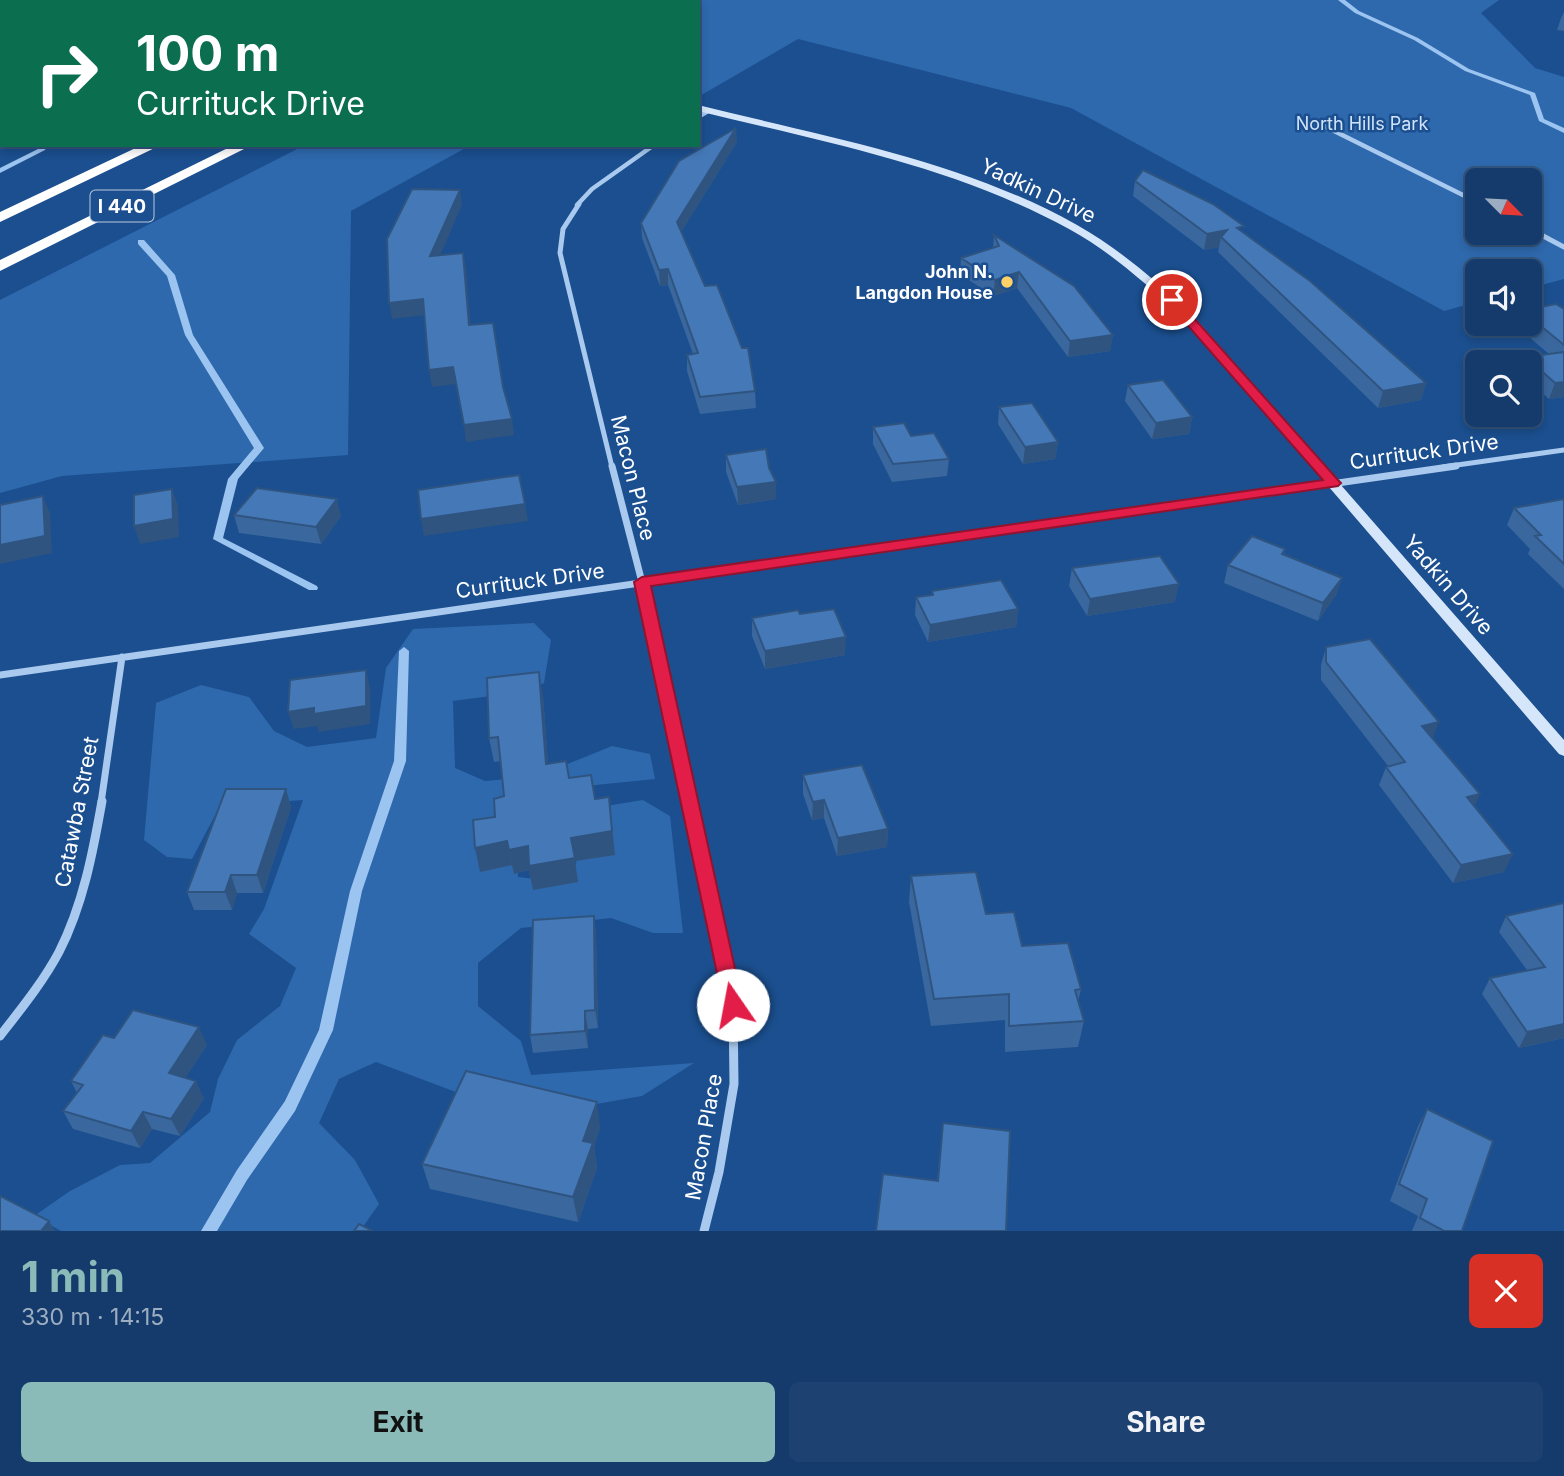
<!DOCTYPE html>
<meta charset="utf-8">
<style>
:root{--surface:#143b6b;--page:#1d4271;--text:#f1f3f6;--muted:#9dadc1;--line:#33557e;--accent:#8bbbb9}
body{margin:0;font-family:Inter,sans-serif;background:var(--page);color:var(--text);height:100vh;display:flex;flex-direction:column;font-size:26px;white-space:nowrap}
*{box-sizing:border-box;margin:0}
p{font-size:23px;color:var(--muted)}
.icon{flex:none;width:38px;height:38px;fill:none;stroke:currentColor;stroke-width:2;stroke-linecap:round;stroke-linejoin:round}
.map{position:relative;height:1231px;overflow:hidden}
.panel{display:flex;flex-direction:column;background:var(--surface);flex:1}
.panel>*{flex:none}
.banner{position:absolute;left:0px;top:0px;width:700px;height:147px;box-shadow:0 4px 10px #0003,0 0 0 2px var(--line);background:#0b6e4f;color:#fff;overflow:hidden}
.needle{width:46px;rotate:114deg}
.buttons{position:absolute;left:1465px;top:168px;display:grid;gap:14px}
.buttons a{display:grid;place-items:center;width:77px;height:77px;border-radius:10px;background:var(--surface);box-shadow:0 4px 10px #0003,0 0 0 2px var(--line);font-size:35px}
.pin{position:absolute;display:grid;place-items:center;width:60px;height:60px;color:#fff;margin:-30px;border:4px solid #fff;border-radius:50%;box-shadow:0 2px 7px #0007}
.me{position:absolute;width:77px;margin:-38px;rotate:348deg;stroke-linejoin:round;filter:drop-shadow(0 0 5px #0008)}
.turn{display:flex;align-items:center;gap:24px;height:147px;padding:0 21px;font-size:32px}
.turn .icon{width:91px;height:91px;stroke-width:2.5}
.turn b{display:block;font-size:49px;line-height:60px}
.round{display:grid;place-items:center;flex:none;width:74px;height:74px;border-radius:10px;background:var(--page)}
.summary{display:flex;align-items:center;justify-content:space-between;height:119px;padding:0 21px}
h1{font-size:42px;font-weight:700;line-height:52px;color:var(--accent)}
.action{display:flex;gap:14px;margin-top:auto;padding:14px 21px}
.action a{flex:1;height:80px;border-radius:10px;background:var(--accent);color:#111;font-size:28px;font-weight:700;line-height:80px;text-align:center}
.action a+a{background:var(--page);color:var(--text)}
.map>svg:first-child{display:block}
.green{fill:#2e69ad;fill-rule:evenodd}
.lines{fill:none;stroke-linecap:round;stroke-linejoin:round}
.stream{fill:#9cc4f0;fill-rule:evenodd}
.street-far3{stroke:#a9c9ee;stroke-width:4.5}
.street-far2{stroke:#a9c9ee;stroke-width:5}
.street-far1{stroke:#a9c9ee;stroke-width:7}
.street{stroke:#a9c9ee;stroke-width:9}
.secondary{fill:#d6e6fa;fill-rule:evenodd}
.highway{fill:#fff;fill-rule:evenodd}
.wall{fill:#3a679d}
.shaded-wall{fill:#305480}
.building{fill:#4478b7;stroke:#305480;stroke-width:2}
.route{fill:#e11d48;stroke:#92132f;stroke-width:2}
.poi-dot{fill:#ffd166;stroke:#1b4f8f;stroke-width:2.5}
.labels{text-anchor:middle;stroke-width:5;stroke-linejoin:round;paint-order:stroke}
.far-park-label{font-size:18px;fill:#cfe3fa;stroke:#1b4f8f}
.far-poi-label{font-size:18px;font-weight:bold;fill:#fff;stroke:#1b4f8f;text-anchor:end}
.shield{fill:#1b4f8f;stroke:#bbcadd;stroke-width:2}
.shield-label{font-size:19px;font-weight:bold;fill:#fff}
.street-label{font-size:21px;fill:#fff;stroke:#1b4f8f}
</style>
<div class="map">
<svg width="1564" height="1231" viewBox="0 0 1564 1231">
<rect width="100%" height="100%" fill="#1b4f8f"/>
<!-- green -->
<path class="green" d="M 604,0 L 1499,0 L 1481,13 L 1535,68 L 1564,77 L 1564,279 L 1530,288 L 1530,271 L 1477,271 L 1477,302 L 1444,311 L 1071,108 L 798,39 L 698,97 L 698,2 L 600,2 ZM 1477,180 L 1530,180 L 1530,233 L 1477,233 Z
M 305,145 L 471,145 L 351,211 L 348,455 L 62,476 L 0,493 L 0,300 Z
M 534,623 L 551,640 L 544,683 L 528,691 L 453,701 L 455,768 L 485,781 L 538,776 L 612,746 L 650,754 L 655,779 L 546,790 L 516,808 L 518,877 L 572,883 L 587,809 L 643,800 L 670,816 L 683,933 L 653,933 L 611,918 L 521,928 L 478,963 L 478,1006 L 521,1041 L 531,1075 L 694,1063 L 642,1096 L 585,1106 L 469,1097 L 376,1062 L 339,1079 L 319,1123 L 355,1160 L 379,1204 L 360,1231 L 61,1231 L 34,1216 L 70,1191 L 120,1165 L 150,1163 L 210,1112 L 218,1079 L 237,1040 L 280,1006 L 296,968 L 249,934 L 264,909 L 303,800 L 220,806 L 192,859 L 167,857 L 144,840 L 156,703 L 201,685 L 249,697 L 274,731 L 307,747 L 376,738 L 386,668 L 413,629 Z"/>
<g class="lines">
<!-- stream -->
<path class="stream" d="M 105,0 L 111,0 L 109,2 L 103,2 Z
M 1338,0 L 1345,0 L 1359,11 L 1418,38 L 1469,69 L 1535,93 L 1544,119 L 1564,128 L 1564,133 L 1539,121 L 1530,95 L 1465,71 L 1414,40 L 1355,13 Z
M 41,145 L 48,145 L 45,150 L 0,173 L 0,168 L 40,148 Z
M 138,240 L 144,240 L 175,275 L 193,335 L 264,448 L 238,479 L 223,538 L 317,586 L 318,588 L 317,590 L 309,590 L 213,539 L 228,479 L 254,448 L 185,335 L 167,276 L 138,244 Z
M 404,647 L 409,651 L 406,761 L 362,891 L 333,1030 L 295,1111 L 247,1180 L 217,1231 L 201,1231 L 237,1170 L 285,1101 L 319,1030 L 350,891 L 394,761 L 399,651 Z"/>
<!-- street-far3 -->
<path class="street-far3" d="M 698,117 L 708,111
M 1316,122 L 1477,202
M 577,205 L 592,189 L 654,145"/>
<!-- street-far2 -->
<path class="street-far2" d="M 579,204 L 563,229 L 560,253 L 612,467
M 1530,229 L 1564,247
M 1443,467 L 1564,450"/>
<!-- street-far1 -->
<path class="street-far1" d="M 612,466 L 652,621 L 690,803
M 0,675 L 1456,466
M 101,803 L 122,657"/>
<!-- street -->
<path class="street" d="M 690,801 L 733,1005 L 734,1084 L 719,1172 L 704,1231
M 0,1036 C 21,1009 43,982 59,952 C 83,905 93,852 102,801"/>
<!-- secondary -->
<path class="secondary" d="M 288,0 L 298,0 L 300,2 L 290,2 Z
M 698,105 C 826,137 961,160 1077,225 C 1118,248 1152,278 1187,309 L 1564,740 L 1564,756 L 1559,754 L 1179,313 C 1144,283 1110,251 1069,229 C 954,166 824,142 698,111 Z"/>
<!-- highway -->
<path class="highway" d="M 456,0 L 470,0 L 454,2 Z
M 532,0 L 546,0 L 530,2 Z
M 142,145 L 161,145 L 0,222 L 0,212 Z
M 234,145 L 252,145 L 0,271 L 0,260 Z"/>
</g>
<!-- wall -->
<path class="wall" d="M 1564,12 L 1564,31 L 1557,30 L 1561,18 Z
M 737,142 L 681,232 L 705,286 L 755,391 L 756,408 L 700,414 L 687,371 L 687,355 L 693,354 L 668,285 L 660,286 L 642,238 L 641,223 Z
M 1135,181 L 1243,232 L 1426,383 L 1421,400 L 1378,408 L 1218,252 L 1219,247 L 1204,250 L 1133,196 Z
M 994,235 L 1113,335 L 1110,351 L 1068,357 L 1017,288 L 993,296 L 960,274 L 961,258 L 993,248 Z
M 1530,309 L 1564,309 L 1564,397 L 1549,399 L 1530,382 L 1530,362 L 1524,362 L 1526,357 L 1549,354 L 1516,326 L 1516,324 L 1530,324 Z
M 1128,385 L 1192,417 L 1189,434 L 1152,439 L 1125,401 Z
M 999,407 L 1058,442 L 1055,459 L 1023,464 L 998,424 Z
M 873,427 L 911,436 L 949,459 L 947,476 L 892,482 L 873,444 Z
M 726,455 L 769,468 L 776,482 L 776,499 L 738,505 L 726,472 Z
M 1564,499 L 1564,589 L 1528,554 L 1530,549 L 1507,525 L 1514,508 Z
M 234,515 L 341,516 L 321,544 L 239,533 Z
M 1285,549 L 1284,555 L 1342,578 L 1336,595 L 1318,621 L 1224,583 L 1228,565 Z
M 1072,568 L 1175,602 L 1087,616 L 1069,586 Z
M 932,591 L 1018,609 L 1016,627 L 928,642 L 915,615 L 916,597 L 932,595 Z
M 800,614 L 845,655 L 765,669 L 752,636 L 752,618 Z
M 1326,647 L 1433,738 L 1475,806 L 1504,872 L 1453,883 L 1379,785 L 1386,767 L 1388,766 L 1321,680 L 1321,665 Z
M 543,696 L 548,764 L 569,778 L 595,799 L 612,821 L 615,855 L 575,861 L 578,882 L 533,890 L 529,870 L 514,874 L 512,865 L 480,872 L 495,817 L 504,796 L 500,761 L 494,762 L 489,738 Z
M 803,775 L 888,829 L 887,847 L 837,856 L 824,818 L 812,820 L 803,794 Z
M 286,789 L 291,807 L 263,893 L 237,893 L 232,910 L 194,910 L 187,892 Z
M 911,876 L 986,914 L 1022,946 L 1081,989 L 1078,1002 L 1084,1021 L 1078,1047 L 1005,1052 L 1005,1020 L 931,1026 L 909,902 Z
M 1564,903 L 1564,1038 L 1519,1048 L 1482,994 L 1490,978 L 1527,970 L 1499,932 L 1506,916 Z
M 594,916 L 596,934 L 598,1028 L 588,1029 L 588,1048 L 533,1053 L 530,1035 Z
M 114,1038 L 207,1045 L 185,1078 L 204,1098 L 180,1136 L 152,1129 L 140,1148 L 73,1129 L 63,1111 L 77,1093 L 71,1081 Z
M 1427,1109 L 1462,1231 L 1412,1231 L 1418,1216 L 1390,1201 L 1418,1126 Z
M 943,1123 L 1010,1131 L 937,1181 Z
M 600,1127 L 594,1147 L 597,1168 L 578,1222 L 430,1189 L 422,1164 Z"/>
<!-- shaded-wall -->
<path class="shaded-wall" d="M 736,128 L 737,142 L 678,237 L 677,222 Z
M 460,190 L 462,205 L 433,272 L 430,256 Z
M 1227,230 L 1221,237 L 1219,247 L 1204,250 L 1207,234 Z
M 463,253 L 466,269 L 472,341 L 469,325 Z
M 668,269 L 668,285 L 660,286 L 659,270 Z
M 1019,272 L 1017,288 L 993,296 L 995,280 Z
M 423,299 L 426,315 L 392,319 L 389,303 Z
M 1113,335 L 1110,351 L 1068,357 L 1070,341 Z
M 453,367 L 456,384 L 432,387 L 429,370 Z
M 1564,382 L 1564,397 L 1549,399 L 1555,383 Z
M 1426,383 L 1421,400 L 1378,408 L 1383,391 Z
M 1192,417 L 1189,434 L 1152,439 L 1156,423 Z
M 512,419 L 514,435 L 466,442 L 464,425 Z
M 1058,442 L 1055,459 L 1023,464 L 1025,447 Z
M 776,482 L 776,499 L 738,505 L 737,487 Z
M 172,489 L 178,506 L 179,537 L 140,544 L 134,526 Z
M 43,496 L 50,513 L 52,553 L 0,564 L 0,545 Z
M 337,499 L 341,516 L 321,544 L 316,527 Z
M 525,504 L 528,521 L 424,536 L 421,519 Z
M 1342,578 L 1336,595 L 1318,621 L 1323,603 Z
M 1179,584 L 1175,602 L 1087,616 L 1090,599 Z
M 1018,609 L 1016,627 L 928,642 L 930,625 Z
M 846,637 L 845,655 L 765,669 L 765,651 Z
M 366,670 L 370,688 L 370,724 L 319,732 L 317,726 L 294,729 L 288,712 L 314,708 Z
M 539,672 L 543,696 L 550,788 L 546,764 Z
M 1439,722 L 1432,740 L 1422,726 Z
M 286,789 L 291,807 L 263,893 L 257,875 Z
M 1480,794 L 1472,812 L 1467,797 Z
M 609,797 L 615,855 L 575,861 L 578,882 L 533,890 L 529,870 L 514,874 L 509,850 Z
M 824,800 L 824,818 L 812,820 L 813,802 Z
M 888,829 L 887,847 L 837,856 L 838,838 Z
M 507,841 L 512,865 L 480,872 L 475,848 Z
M 1513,854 L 1504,872 L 1453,883 L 1461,865 Z
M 231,875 L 237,893 L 232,910 L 225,892 Z
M 594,916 L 596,934 L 598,1028 L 595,1010 Z
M 585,1011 L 588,1029 L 588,1048 L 585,1031 Z
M 1564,1024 L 1564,1038 L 1519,1048 L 1527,1032 Z
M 199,1027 L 207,1045 L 177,1091 L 169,1073 Z
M 196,1081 L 204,1098 L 180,1136 L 171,1119 Z
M 597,1102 L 600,1127 L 594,1147 L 597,1168 L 578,1222 L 573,1197 L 583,1141 Z
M 143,1112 L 152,1129 L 140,1148 L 131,1131 Z
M 49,1221 L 55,1231 L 41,1231 Z"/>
<!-- building -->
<path class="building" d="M 188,0 L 203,0 L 204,2 L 190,2 Z
M 736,128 L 677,222 L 705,286 L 717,285 L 742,348 L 748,348 L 755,391 L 700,397 L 687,355 L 698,353 L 668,269 L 659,270 L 641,223 L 679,161 Z
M 1143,170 L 1213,204 L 1244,226 L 1237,228 L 1310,281 L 1426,383 L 1383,391 L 1221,237 L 1227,230 L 1207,234 L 1135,181 Z
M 412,189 L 460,190 L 430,256 L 463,253 L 469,325 L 493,323 L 503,387 L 512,419 L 464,425 L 453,367 L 429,370 L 423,299 L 389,303 L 387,239 Z
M 994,235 L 1074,286 L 1113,335 L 1070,341 L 1019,272 L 995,280 L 961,258 L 999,246 Z
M 1556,304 L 1564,309 L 1564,345 L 1530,317 L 1530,309 Z
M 1564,352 L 1564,382 L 1555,383 L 1526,357 Z
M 1163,380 L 1192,417 L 1156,423 L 1128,385 Z
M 1032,403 L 1058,442 L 1025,447 L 999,407 Z
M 904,423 L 911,436 L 934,433 L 949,459 L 893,464 L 873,427 Z
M 766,449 L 769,468 L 776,482 L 737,487 L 726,455 Z
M 519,475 L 525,504 L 421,519 L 418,490 Z
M 257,488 L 337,499 L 316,527 L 234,515 Z
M 172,489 L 173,519 L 134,526 L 134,495 Z
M 43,496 L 45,536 L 0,545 L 0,505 Z
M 1564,499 L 1564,564 L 1535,536 L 1541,535 L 1514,508 Z
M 1252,536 L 1285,549 L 1282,554 L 1342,578 L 1323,603 L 1228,565 Z
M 1160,556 L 1179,584 L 1090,599 L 1072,568 Z
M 1001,580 L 1018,609 L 930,625 L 916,597 L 933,595 L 932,591 Z
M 834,609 L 846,637 L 765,651 L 752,618 L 798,610 L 800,614 Z
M 1370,639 L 1439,722 L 1422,726 L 1480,794 L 1467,797 L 1513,854 L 1461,865 L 1386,767 L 1405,762 L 1326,662 L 1326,647 Z
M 366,670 L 366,706 L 314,714 L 314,708 L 288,712 L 290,680 Z
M 539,672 L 546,764 L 566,761 L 569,778 L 591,775 L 595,799 L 609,797 L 612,831 L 571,838 L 575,858 L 529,866 L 528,846 L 509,850 L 507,841 L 475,848 L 473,820 L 495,817 L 494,799 L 504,796 L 498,737 L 489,738 L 487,678 Z
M 862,765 L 888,829 L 838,838 L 824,800 L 813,802 L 803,775 Z
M 226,789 L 286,789 L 257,875 L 231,875 L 225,892 L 187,892 Z
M 976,872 L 986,914 L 1014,912 L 1022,946 L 1068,943 L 1081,989 L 1075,990 L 1084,1021 L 1009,1026 L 1009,994 L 934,999 L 911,876 Z
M 1564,903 L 1564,1024 L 1527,1032 L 1490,978 L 1545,967 L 1506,916 Z
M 594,916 L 595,1010 L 585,1011 L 585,1031 L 530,1035 L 533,920 Z
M 133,1010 L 199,1027 L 169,1073 L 196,1081 L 171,1119 L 143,1112 L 131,1131 L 63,1111 L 83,1085 L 71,1081 L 103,1035 L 114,1038 Z
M 466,1071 L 597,1102 L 583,1141 L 593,1143 L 573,1197 L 422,1164 Z
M 1427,1109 L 1493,1141 L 1462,1231 L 1444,1231 L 1420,1218 L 1427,1199 L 1399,1184 Z
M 943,1123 L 1010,1131 L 1006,1231 L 876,1231 L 883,1174 L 938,1181 Z
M 0,1196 L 49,1221 L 41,1231 L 0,1231 Z
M 359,1224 L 373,1231 L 354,1231 Z"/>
<!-- route -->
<path class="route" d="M 1172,297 L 1176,298 L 1338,480 L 1341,483 L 1338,486 L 651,586 L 743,1005 L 740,1011 L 733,1014 L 725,1011 L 634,582 L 642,577 L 1323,480 L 1168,303 L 1166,300 Z"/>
<!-- markers -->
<circle class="poi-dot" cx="1007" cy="282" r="7"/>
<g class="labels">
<!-- far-park labels -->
<g class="far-park-label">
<text x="1362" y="130">North Hills Park</text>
</g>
<!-- far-poi labels -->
<g class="far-poi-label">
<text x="993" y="278">John N.<tspan x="993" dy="21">Langdon House</tspan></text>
</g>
<!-- shield labels -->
<rect class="shield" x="90.5" y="190.5" width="63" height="31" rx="5"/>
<g class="shield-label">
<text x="122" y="213">I 440</text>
</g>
<!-- street labels -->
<g class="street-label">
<text transform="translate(1038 191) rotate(25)" y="7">Yadkin Drive</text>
<text transform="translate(1424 452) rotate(-8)" y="7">Currituck Drive</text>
<text transform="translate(633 478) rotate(76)" y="7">Macon Place</text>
<text transform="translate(530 581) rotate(-8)" y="7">Currituck Drive</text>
<text transform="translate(1448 585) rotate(49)" y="7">Yadkin Drive</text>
<text transform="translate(77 812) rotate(-79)" y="7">Catawba Street</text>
<text transform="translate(704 1137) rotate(-80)" y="7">Macon Place</text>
</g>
</g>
</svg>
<div class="buttons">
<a><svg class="needle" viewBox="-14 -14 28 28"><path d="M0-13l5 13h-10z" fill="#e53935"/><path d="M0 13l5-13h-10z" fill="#9dadc1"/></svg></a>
<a><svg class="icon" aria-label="sound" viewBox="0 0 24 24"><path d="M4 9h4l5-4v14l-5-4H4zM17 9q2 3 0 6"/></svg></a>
<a><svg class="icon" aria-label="search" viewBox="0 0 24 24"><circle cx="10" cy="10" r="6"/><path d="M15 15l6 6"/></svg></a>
</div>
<div class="pin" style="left:1172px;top:300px;background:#d93025"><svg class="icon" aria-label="arrive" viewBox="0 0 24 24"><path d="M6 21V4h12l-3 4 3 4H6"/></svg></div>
<svg class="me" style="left:733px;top:1005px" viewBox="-20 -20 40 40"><circle r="19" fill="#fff"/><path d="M0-13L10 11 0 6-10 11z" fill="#e11d48"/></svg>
<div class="banner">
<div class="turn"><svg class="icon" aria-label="right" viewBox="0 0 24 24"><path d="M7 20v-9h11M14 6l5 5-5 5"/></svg><div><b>100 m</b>Currituck Drive</div></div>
</div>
</div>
<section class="panel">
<div class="summary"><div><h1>1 min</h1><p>330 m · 14:15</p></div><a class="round" style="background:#d93025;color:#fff"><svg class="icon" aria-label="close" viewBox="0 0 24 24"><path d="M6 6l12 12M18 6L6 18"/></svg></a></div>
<div class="action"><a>Exit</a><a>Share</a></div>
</section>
